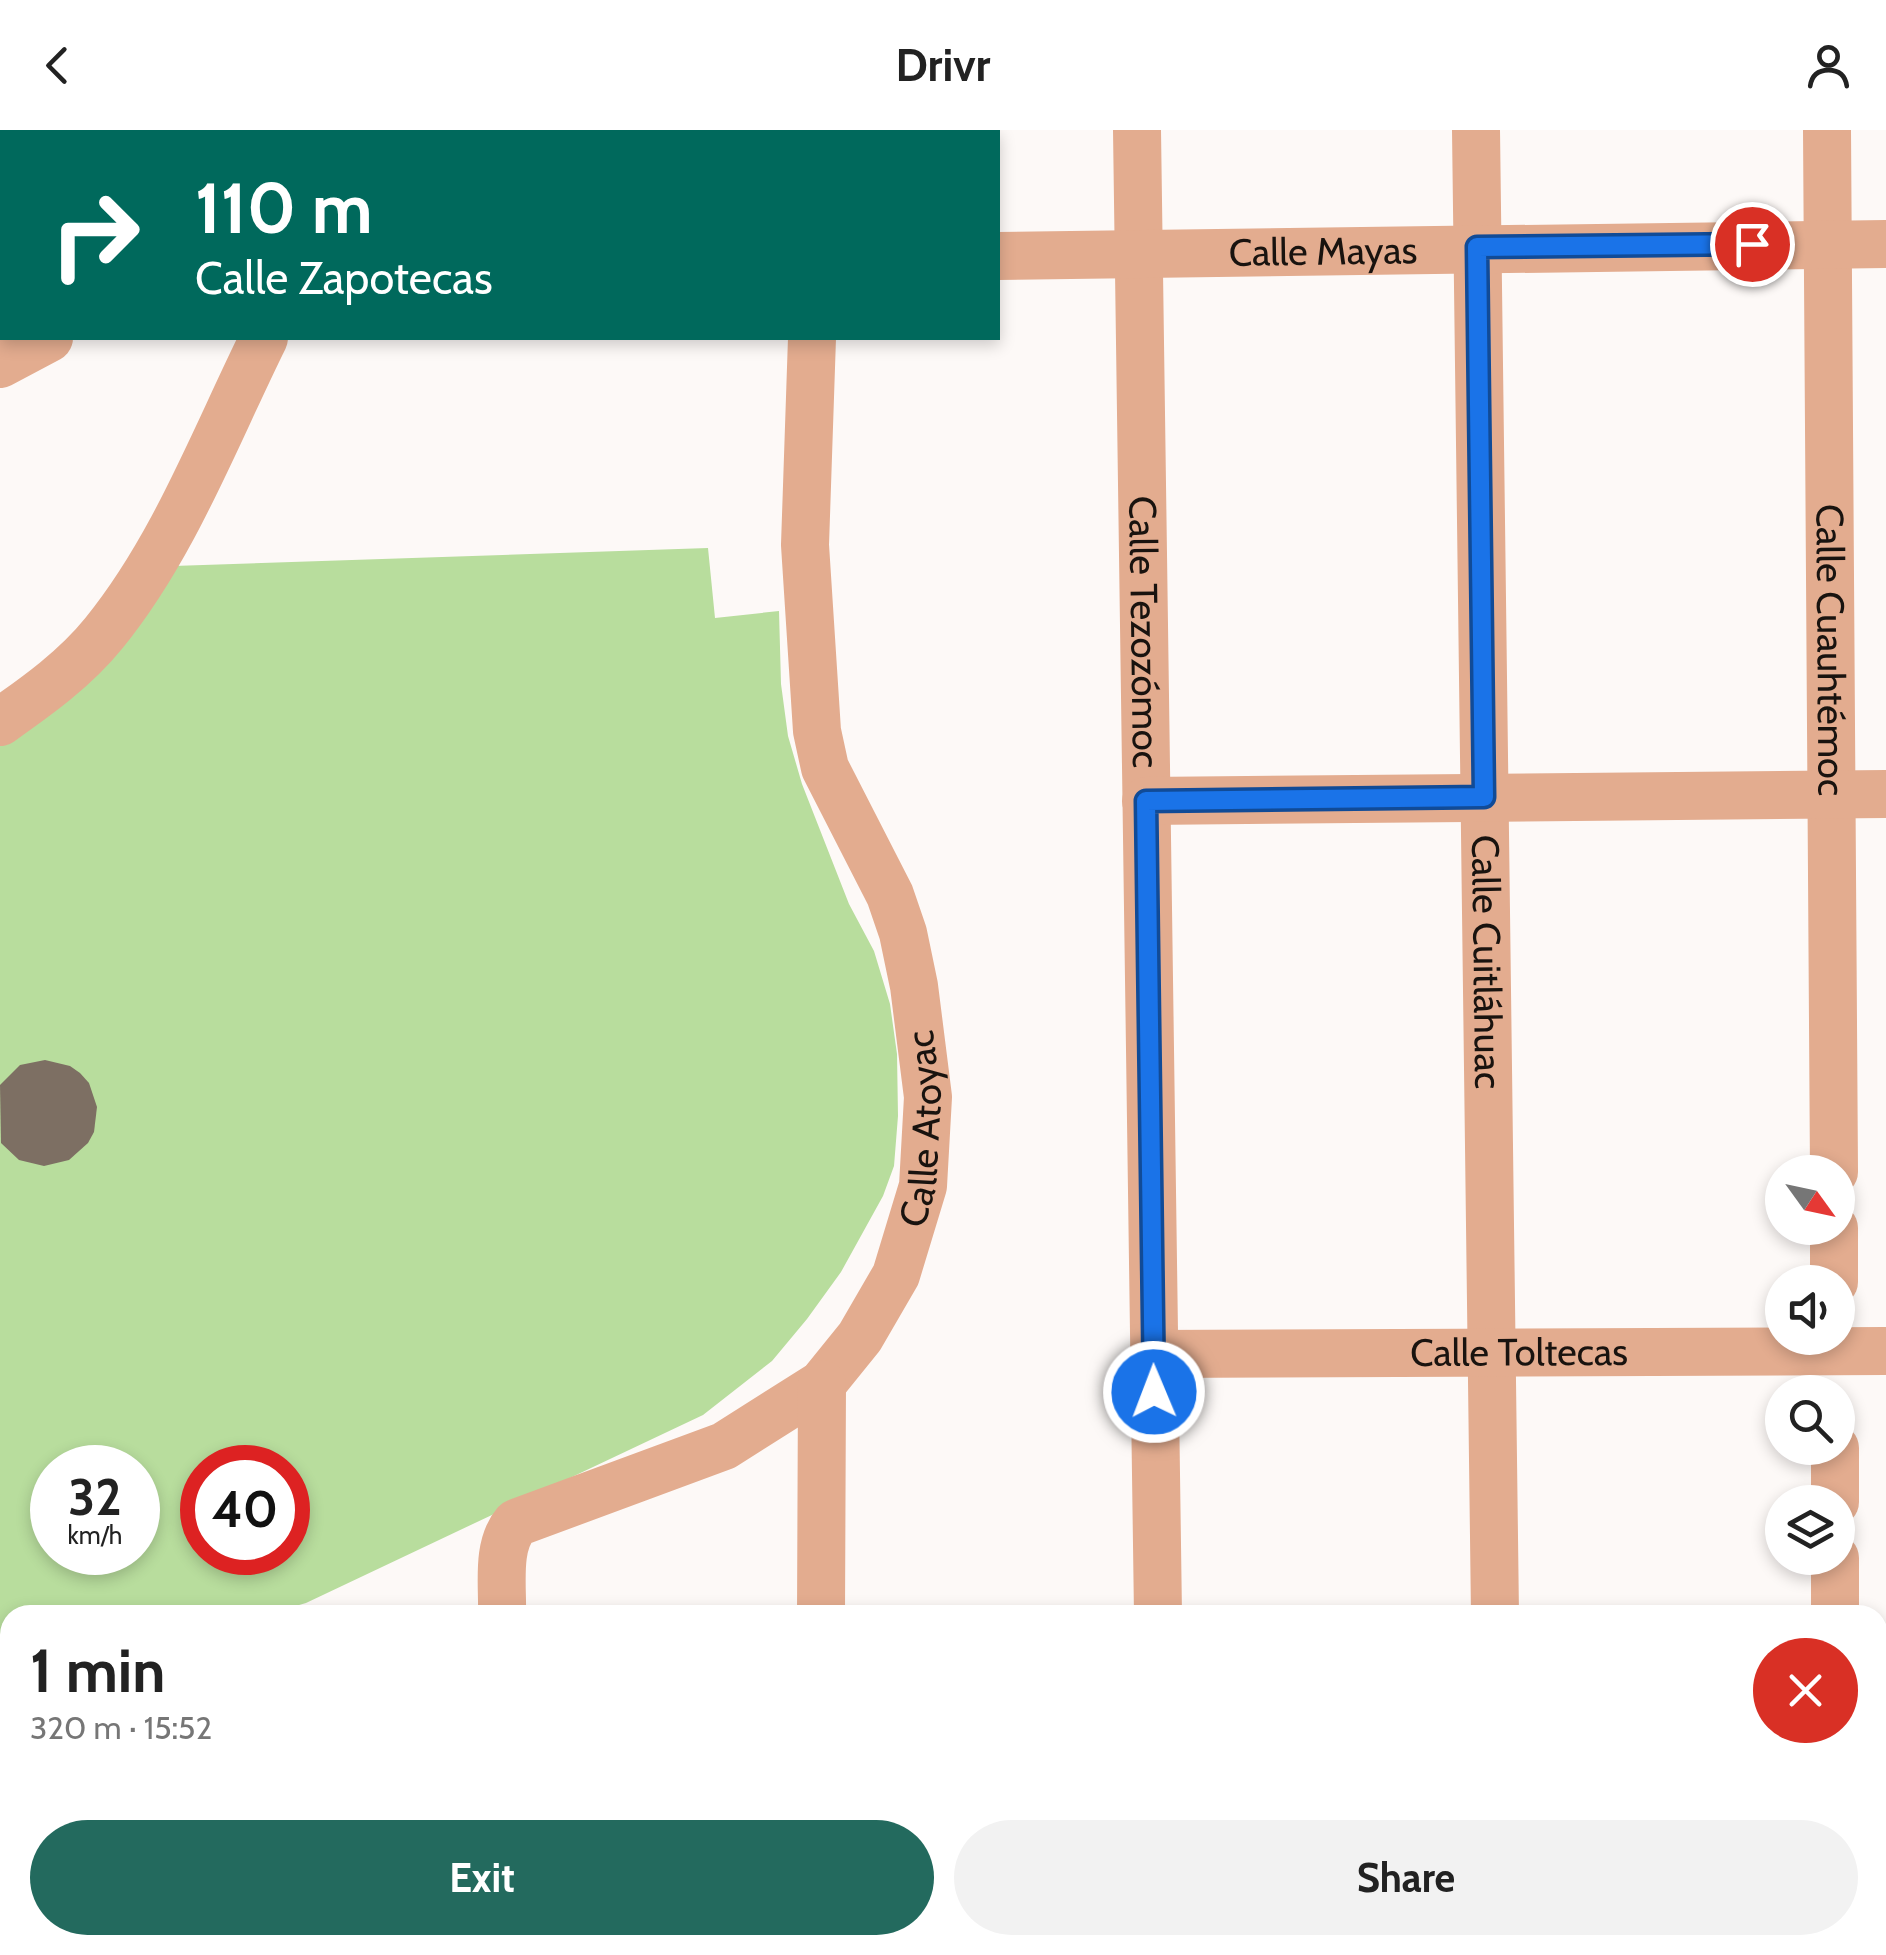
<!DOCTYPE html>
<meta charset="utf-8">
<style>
:root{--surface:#fff;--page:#f2f2f2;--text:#222;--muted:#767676;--accent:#236a5e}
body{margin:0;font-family:Cabin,sans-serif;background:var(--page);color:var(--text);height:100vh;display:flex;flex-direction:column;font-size:38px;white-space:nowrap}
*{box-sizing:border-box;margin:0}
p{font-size:32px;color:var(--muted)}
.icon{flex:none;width:55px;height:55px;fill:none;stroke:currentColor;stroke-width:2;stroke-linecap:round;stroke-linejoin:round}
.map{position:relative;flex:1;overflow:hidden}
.side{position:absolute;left:0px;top:1475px;width:1888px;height:350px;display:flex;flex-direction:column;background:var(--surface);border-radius:30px 30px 0 0;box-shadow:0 5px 15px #0003}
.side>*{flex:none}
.hud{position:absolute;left:0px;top:0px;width:1000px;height:210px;box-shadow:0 5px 15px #0003;background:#00695c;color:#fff;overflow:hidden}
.needle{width:65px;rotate:123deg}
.controls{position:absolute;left:1765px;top:1025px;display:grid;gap:20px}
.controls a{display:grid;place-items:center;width:90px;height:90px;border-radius:50%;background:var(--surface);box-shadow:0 5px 15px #0003;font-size:50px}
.speed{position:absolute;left:30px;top:1315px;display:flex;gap:20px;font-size:50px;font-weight:700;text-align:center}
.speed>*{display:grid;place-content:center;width:130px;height:130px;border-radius:50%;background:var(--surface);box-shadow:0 5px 15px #0003;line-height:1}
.speed small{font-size:25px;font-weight:400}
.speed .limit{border:15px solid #d22;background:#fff;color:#111}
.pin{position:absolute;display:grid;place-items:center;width:85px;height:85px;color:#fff;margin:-42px;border:5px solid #fff;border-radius:50%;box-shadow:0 2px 10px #0007}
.me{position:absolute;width:110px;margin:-55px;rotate:359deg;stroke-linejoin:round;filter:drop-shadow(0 0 8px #0008)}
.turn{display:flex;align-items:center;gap:35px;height:210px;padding:0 30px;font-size:45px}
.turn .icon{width:130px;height:130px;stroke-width:2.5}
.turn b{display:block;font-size:70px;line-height:85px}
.round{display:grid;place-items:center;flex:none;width:105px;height:105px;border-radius:52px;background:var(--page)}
.head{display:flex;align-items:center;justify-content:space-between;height:170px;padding:0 30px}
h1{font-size:60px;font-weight:700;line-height:75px}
.action{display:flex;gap:20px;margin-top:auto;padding:20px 30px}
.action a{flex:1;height:115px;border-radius:60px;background:var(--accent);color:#fff;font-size:40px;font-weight:700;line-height:115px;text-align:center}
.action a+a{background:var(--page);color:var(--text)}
header{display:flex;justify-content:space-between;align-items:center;height:130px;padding:0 30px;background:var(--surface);font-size:45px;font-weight:700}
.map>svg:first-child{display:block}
.green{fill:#b8dd9d;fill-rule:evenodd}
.building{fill:#7d6f63}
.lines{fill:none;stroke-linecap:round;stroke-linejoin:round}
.minor{stroke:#e3ac8f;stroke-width:48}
.route-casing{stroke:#114b97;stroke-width:25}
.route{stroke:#1a73e8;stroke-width:18}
.labels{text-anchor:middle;stroke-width:9;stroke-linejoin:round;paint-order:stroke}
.street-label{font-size:38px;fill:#19130f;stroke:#fff}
</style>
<header><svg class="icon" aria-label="back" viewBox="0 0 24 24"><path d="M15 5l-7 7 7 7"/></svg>Drivr<svg class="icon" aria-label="person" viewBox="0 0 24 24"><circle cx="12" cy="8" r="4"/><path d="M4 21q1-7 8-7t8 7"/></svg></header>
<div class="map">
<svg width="1886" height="1825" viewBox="0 0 1886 1825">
<rect width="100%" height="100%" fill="#fdf9f7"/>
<!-- green -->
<path class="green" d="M 708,418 L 715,488 L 779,481 L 781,554 L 788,606 L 802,654 L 849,774 L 874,821 L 890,874 L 897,924 L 898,986 L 894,1036 L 883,1066 L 841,1142 L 807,1189 L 772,1231 L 703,1285 L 306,1473 L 265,1485 L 10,1485 L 10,1560 L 0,1563 L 0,615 L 173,436 ZM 52,1338 L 138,1338 L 138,1422 L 52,1422 ZM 202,1338 L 288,1338 L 288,1422 L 202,1422 Z"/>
<!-- building -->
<path class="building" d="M 45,930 L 70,936 L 80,943 L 89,953 L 97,977 L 94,1002 L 88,1013 L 69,1030 L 44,1036 L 19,1030 L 1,1013 L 0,955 L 20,935 Z"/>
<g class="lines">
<!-- minor -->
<g class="minor">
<path d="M 103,0 L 103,2"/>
<path d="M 811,0 L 811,2"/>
<path id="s1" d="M 1137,0 L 1158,1485"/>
<path id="s2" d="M 1476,0 L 1495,1485"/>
<path id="s3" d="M 1827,0 L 1834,1042"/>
<path d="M 465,2 L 465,0"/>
<path id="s4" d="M 998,126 L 1886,114"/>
<path d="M 0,234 L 49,208"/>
<path d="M 0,592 C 37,566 75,539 104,503 C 174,417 215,307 264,208"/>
<path d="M 1146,671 L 1886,664"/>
<path d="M 1834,1098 L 1834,1152"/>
<path id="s5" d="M 1154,1224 L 1886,1221"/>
<path d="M 1835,1372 L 1835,1318"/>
<path id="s6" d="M 502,1485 C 503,1456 496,1416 516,1393 L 724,1316 L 822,1254 L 860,1207 L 896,1145 L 923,1056 L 928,967 L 914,856 L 903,803 L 890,765 L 825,638 L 817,601 L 805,415 L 812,208"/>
<path d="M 821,1485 L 822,1254"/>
<path d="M 1835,1485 L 1835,1428"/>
<path d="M 1878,1773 L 1886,1773"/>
<path d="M 0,1799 L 10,1797"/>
<path d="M 821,1815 L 821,1825"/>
<path d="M 1835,1815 L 1835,1825"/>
<path d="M 159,1825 L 160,1815"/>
<path d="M 496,1825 L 496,1815"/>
<path d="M 1162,1825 L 1162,1815"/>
<path d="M 1498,1825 L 1498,1815"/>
</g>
</g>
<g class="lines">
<defs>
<path id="route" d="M 1154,1262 L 1146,671 L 1484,667 L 1477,117 L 1752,114"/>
</defs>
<!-- route casing -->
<use href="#route" class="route-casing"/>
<!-- route -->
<use href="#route" class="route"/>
</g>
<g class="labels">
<!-- street labels -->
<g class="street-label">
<text dy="13" stroke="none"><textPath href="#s4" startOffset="325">Calle Mayas</textPath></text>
<text dy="13" stroke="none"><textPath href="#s1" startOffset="502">Calle Tezozómoc</textPath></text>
<text dy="13" stroke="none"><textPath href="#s3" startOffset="520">Calle Cuauhtémoc</textPath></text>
<text dy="13" stroke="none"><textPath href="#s2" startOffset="832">Calle Cuitláhuac</textPath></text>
<text dy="13" stroke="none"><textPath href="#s6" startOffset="715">Calle Atoyac</textPath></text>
<text dy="13" stroke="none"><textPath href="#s5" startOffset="365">Calle Toltecas</textPath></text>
</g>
</g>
</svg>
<div class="controls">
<a><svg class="needle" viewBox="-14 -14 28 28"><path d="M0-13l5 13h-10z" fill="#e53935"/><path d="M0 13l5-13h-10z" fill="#767676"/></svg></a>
<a><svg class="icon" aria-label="sound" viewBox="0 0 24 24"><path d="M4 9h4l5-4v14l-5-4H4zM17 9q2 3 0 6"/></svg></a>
<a><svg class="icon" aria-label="search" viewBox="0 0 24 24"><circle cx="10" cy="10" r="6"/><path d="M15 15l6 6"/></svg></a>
<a><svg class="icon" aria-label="layers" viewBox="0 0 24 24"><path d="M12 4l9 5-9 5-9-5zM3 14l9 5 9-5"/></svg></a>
</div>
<div class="speed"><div>32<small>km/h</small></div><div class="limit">40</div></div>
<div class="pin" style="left:1752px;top:114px;background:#d93025"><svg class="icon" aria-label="arrive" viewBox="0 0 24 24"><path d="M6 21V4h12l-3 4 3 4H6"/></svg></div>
<svg class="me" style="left:1154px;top:1262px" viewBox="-20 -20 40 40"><circle r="17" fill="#1a73e8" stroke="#fff" stroke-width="3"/><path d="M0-11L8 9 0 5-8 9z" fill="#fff"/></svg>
<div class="hud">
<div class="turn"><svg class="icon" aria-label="right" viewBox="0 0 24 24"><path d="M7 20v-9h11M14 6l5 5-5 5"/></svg><div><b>110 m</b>Calle Zapotecas</div></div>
</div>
<section class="side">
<div class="head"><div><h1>1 min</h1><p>320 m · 15:52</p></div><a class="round" style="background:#d93025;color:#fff"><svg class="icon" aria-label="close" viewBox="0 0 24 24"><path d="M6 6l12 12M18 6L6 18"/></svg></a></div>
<div class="action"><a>Exit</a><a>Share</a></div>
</section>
</div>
